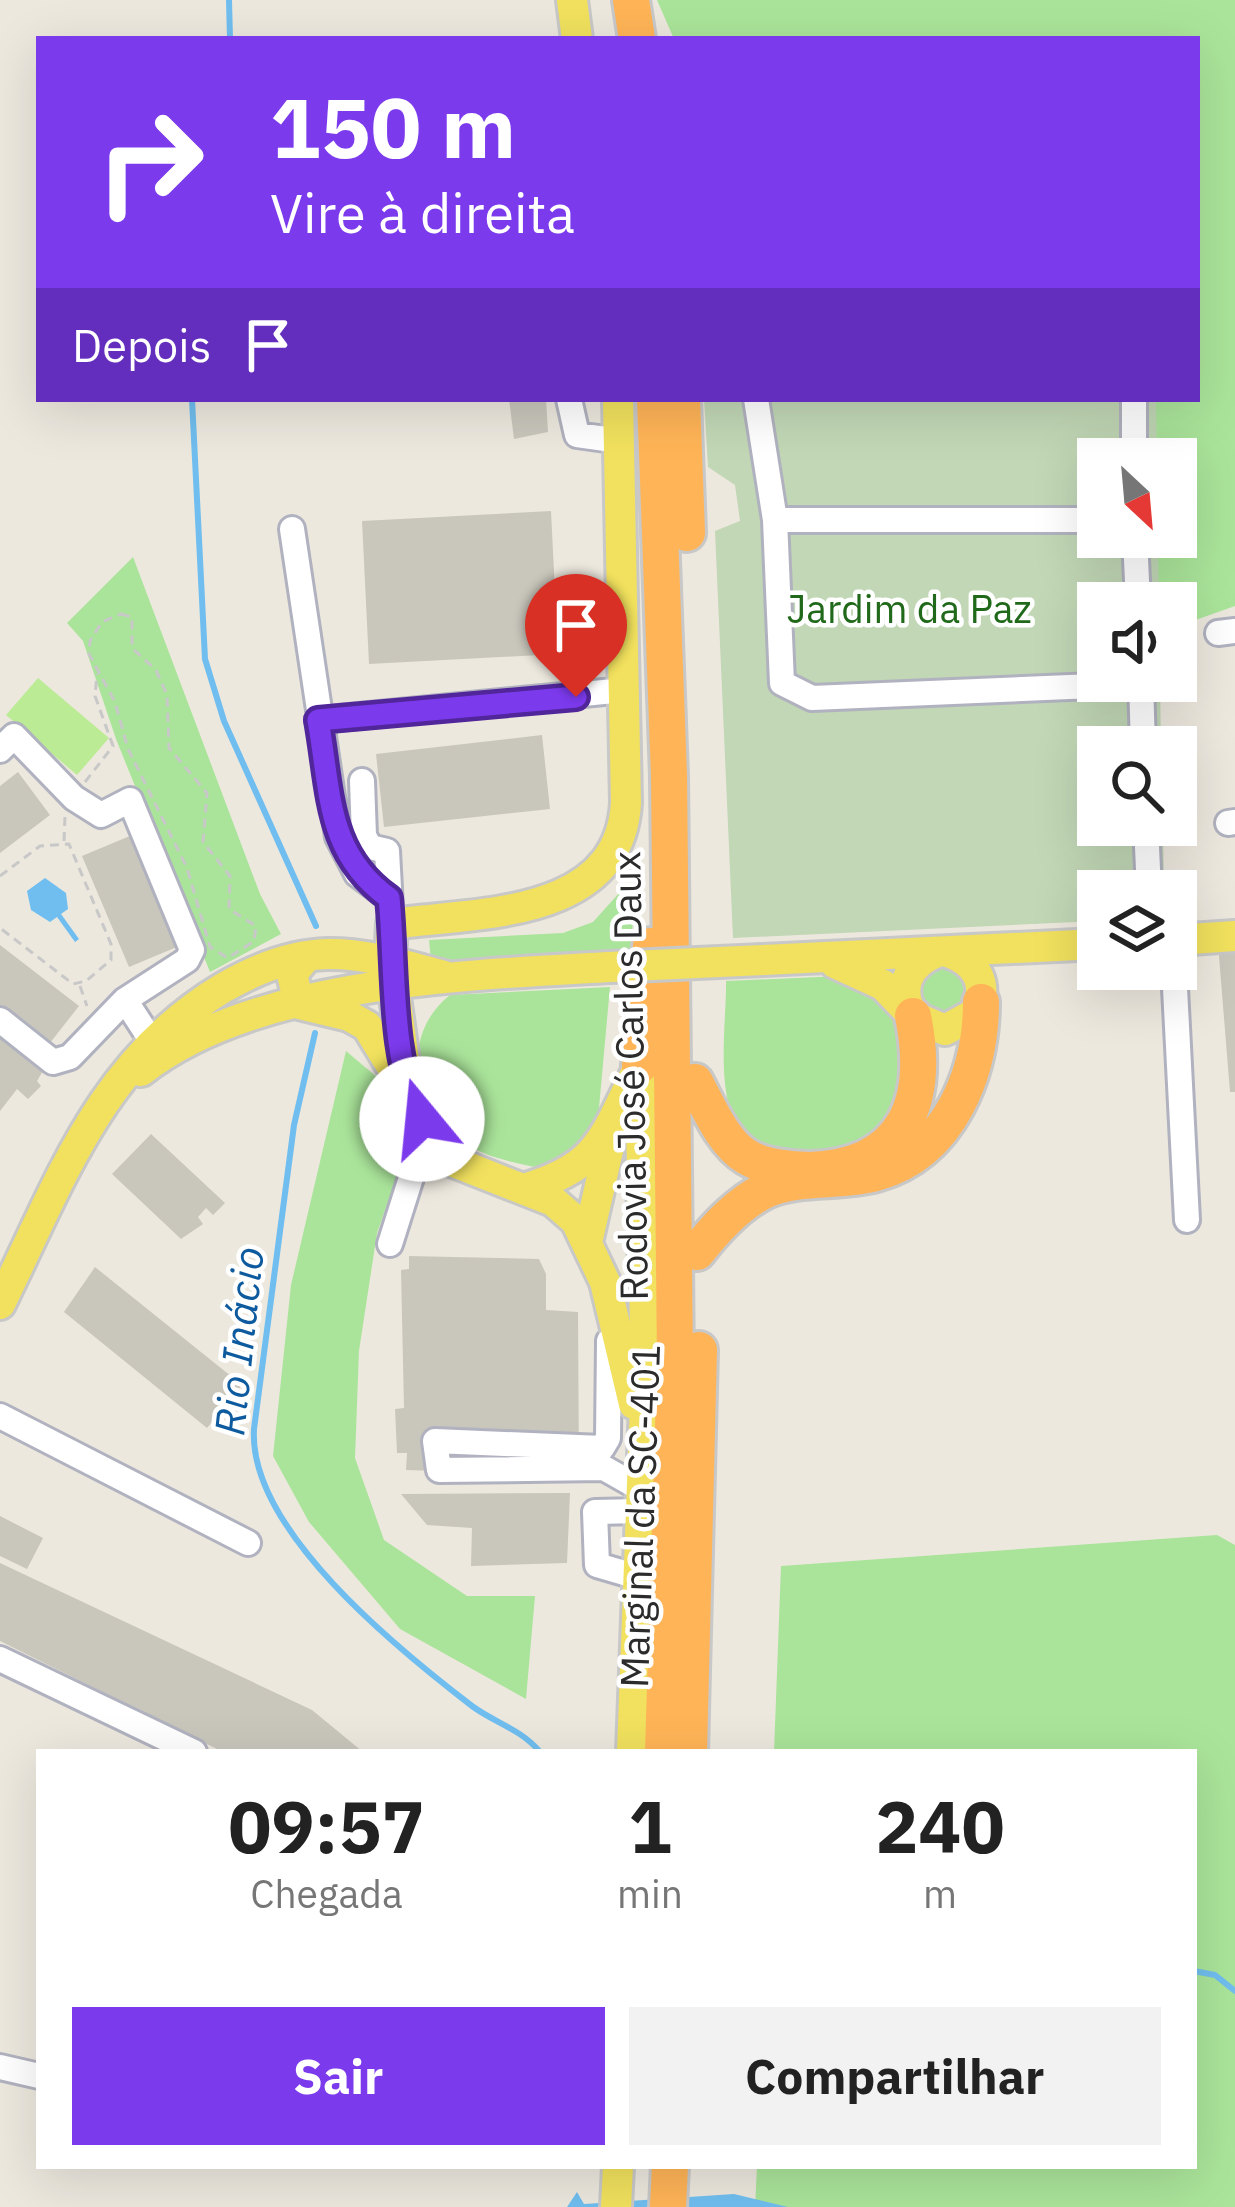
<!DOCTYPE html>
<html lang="pt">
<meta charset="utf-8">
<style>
:root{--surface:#fff;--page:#f2f2f2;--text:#222;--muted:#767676;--accent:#7c3aed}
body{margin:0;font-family:"IBM Plex Sans",sans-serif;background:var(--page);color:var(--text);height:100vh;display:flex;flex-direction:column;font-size:45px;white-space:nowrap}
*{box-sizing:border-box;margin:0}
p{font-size:39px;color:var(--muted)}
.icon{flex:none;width:66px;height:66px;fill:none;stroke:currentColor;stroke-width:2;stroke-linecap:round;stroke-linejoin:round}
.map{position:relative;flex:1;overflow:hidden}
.drawer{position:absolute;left:36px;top:1749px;width:1161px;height:420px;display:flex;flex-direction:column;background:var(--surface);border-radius:0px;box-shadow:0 12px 48px #0002}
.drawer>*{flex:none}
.hud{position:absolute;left:36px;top:36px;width:1164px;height:366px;border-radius:0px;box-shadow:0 12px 48px #0002;background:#7c3aed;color:#fff;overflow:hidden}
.needle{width:78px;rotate:154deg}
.controls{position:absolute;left:1077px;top:438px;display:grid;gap:24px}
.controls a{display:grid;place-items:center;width:120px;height:120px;border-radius:0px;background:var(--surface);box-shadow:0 12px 48px #0002;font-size:60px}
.pin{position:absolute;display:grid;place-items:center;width:102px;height:102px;color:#fff;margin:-123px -51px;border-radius:50% 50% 50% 0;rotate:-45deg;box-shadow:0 0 12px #0007}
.pin .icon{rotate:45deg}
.me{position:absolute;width:132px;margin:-66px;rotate:343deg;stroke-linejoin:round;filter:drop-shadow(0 0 9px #0008)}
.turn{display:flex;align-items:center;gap:42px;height:252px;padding:0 36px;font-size:54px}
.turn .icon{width:156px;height:156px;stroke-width:2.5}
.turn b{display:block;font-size:84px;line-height:102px}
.then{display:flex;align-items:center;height:114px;padding:0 36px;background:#0003;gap:24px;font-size:45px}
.eta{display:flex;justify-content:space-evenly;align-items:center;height:204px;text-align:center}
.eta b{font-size:72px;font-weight:800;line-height:84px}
.primary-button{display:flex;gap:24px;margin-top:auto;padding:24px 36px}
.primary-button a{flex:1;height:138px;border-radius:0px;background:var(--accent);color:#fff;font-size:48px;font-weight:800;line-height:138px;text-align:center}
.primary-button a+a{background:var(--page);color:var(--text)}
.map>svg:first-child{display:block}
.green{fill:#aae49a}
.cemetery{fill:#c1d7b5}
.pitch{fill:#bceb96}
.water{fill:#70beef}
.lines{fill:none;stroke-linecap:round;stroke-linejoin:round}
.stream{stroke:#70beef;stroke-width:6}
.building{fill:#c9c6bc}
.minor-casing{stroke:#b1b2bf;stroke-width:30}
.major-casing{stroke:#c8c8c8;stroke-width:36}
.highway-casing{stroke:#c8c8c8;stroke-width:42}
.path{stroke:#c8c8c8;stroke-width:3;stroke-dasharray:9 6;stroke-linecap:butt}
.minor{stroke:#fff;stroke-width:24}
.major{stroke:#f1e15e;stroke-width:30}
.highway{stroke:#ffb457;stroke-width:36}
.major-bridge-casing{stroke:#c8c8c8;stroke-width:36;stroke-linecap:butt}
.major-bridge{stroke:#f1e15e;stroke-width:30}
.route-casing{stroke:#51269a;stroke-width:30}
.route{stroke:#7c3aed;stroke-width:21}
.labels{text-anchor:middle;stroke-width:9;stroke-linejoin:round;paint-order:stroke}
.park-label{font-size:39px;fill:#21691a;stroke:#fff}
.street-label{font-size:39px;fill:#2b2b2b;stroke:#fff}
.water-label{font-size:42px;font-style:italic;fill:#0d5a9e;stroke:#fff}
</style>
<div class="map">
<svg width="1235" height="2207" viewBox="0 0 1235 2207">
<rect width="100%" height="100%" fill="#ede8de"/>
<!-- green -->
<path class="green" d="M 657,0 L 1235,0 L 1235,606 L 1176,627 L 1176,603 L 1147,603 L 1145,537 L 1176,537 L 1176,459 L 1144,459 L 1143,399 L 1197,399 L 1197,39 L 674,39 Z
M 133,557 L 260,894 L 281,934 L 210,972 L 116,739 L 83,641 L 67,623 Z
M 638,872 L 630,951 L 431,961 L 429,940 L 563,933 L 593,922 Z
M 949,966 L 970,982 L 960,1017 L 927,1016 L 917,985 L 933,967 Z
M 841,976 C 908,1011 909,1036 905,1106 L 843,1158 C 819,1155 780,1159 759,1148 C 709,1123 727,1028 726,981 Z
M 610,987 L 597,1130 L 549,1170 C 520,1163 483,1159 460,1139 C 413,1101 400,1035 450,995 Z
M 346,1051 L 378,1078 L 403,1126 L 396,1179 L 377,1233 L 359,1351 L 355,1458 L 384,1540 L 467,1596 L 535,1596 L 526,1699 L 400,1629 L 309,1522 L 273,1456 L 291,1285 Z
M 1217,1535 L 1235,1545 L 1235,2207 L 755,2207 L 757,2166 L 1194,2166 L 1194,1752 L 774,1752 L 781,1566 Z"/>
<!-- cemetery -->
<path class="cemetery" d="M 704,399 L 1156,399 L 1157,459 L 1098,459 L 1098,537 L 1158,537 L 1159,603 L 1098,603 L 1098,681 L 1160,681 L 1161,747 L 1098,747 L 1098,825 L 1163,825 L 1164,891 L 1098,891 L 1098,921 L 733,938 L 715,531 L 740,521 L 735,485 L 708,467 Z"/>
<!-- pitch -->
<path class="pitch" d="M 38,678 L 109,738 L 77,775 L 6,715 Z"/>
<!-- water -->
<path class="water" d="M 45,878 L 66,893 L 68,909 L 61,914 L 79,939 L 75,942 L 57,917 L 50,922 L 31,910 L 27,891 Z
M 577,2192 L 584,2204 L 734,2194 L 788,2207 L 567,2207 Z"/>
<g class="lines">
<!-- stream -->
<path class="stream" d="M 229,0 L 230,39
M 192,399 L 205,659 L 224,721 L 316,926
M 315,1033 L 294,1125 L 254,1429 C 248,1529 399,1650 472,1706 C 495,1723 521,1729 540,1752
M 1194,1971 L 1215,1975 L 1235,1991"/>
</g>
<!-- building -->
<path class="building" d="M 509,399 L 546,399 L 548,432 L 514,439 Z
M 551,511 L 558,654 L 369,664 L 362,521 Z
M 542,735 L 550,809 L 384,827 L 376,754 Z
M 18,772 L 50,815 L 0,853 L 0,786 Z
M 137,833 L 184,944 L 129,967 L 82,856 Z
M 1235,943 L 1235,1092 L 1230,1092 L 1218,944 Z
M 0,945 L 79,1006 L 46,1048 L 0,1012 Z
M 0,1037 L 44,1069 L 37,1081 L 41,1086 L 28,1099 L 17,1089 L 0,1111 Z
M 151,1134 L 225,1203 L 213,1215 L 206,1208 L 198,1217 L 203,1224 L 181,1239 L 112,1174 Z
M 409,1256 L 539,1259 L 546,1274 L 546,1310 L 578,1312 L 579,1476 L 406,1470 L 407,1453 L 397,1453 L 395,1409 L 404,1408 L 401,1270 L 409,1269 Z
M 95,1267 L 242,1385 L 207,1428 L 64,1312 Z
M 570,1493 L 567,1563 L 471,1566 L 472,1528 L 427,1525 L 401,1494 Z
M 0,1516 L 43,1538 L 27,1569 L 0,1556 Z
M 0,1563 L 312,1710 L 363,1752 L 223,1752 L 0,1641 Z"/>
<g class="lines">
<defs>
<path id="minor" d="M 569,399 L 577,435 L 620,441
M 756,399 L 775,520 L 782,683 L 812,698 L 1141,684
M 1134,399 L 1134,459
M 775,520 L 1098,520
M 292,529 L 338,837 L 357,874 L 389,898
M 1135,537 L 1138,603
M 1218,633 L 1235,631
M 1141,681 L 1143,747
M 318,720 L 624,690
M 0,750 L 14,736 L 74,798 L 101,815 L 130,800 L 192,950 L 187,960 L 125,1000 L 70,1057 L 53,1062 L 0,1020
M 362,781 L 364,836 L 370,847 L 387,851 L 390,907
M 1228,823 L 1235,822
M 1146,825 L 1149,891
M 1174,969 L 1187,1220
M 125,1000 L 151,1040
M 390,1244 L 415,1165 L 434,1143
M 609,1341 L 608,1438 L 602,1448 L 435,1441 L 439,1470 L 604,1468 L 641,1489
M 0,1416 L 248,1543
M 638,1577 L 597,1565 L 595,1512 L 640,1511
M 0,1659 L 194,1752
M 0,2067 L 39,2076"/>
<path id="major" d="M 572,0 L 577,39
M 1176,940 L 1235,936
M 935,953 C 907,965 897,989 913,1016 L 945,1030 L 976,1013 C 989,984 977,962 948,952
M 307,956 L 292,974 L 299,1004 L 349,1016 L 367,1026 L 449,1160 L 553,1201 L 576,1221 L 605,1282 L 634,1404
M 763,960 L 1098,944
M 835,963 L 883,985 L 913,1016
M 141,1071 C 255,981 469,975 609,967
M 409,1096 L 390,962 L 392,924 C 479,912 619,919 626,803 L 618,399
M 523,1189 C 600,1167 603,1138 637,1071
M 588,1238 L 612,1133
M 0,1304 C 60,1182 101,1061 223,988 C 254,970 290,955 327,954 C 366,953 406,966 444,976
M 632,1752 L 646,1377 L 640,1065
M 616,2207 L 618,2166"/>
<path id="highway" d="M 631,0 L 637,39
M 655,399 L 669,776 L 675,1363 L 663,1752
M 682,399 L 687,533
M 640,1065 L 651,946
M 695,1082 C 708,1106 723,1143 747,1157 C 763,1167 792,1170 810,1170 C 907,1167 930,1099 913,1016
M 697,1252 C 715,1229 738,1203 766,1190 C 799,1175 841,1183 876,1173 C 951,1152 981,1071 981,1002
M 689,1752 L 699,1350
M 668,2207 L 670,2166"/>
</defs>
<!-- minor casing -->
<use href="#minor" class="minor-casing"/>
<!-- major casing -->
<use href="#major" class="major-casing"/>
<!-- highway casing -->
<use href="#highway" class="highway-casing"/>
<!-- path -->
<path class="path" d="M 121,614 L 132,617 L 132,648 L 156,670 L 167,695 L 169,748 L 207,793 L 203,842 L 230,876 L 229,909 L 256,926 L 254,941 L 228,958 L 210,947 L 187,868 L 128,749 L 115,702 L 89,654 L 90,641 L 102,622 Z
M 85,782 L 113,746 L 95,696 L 97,674
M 64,841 L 65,816
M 0,876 L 40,846 L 69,844 L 111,944 L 111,960 L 86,981 L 73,984 L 0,928
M 80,986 L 87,1006"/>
<!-- minor -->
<use href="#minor" class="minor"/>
<!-- major -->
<use href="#major" class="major"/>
<!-- highway -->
<use href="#highway" class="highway"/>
<defs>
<path id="major-bridge" d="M 609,967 L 763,960"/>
</defs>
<!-- major-bridge casing -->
<use href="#major-bridge" class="major-bridge-casing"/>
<!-- major-bridge -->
<use href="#major-bridge" class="major-bridge"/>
</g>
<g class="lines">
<defs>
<path id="route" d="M 422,1119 C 389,1060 396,965 389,898 C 326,853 331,792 318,720 L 576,697"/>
</defs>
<!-- route casing -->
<use href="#route" class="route-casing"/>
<!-- route -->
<use href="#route" class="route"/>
</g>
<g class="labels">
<!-- park labels -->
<g class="park-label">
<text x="909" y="623">Jardim da Paz</text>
</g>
<!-- street labels -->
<g class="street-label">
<text transform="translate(630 1076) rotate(-91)" y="14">Rodovia José Carlos Daux</text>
<text transform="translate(640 1516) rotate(-88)" y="14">Marginal da SC-401</text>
</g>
<!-- water labels -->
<g class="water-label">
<text transform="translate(239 1341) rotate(-84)" y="15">Rio Inácio</text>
</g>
</g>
</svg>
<div class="controls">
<a><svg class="needle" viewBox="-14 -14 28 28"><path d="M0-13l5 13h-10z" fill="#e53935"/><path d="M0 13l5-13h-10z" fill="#767676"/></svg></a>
<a><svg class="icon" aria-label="sound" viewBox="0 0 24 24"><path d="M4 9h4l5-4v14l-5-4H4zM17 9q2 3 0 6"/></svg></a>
<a><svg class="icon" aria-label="search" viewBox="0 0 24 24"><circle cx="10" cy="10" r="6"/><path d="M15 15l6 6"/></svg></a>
<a><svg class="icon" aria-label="layers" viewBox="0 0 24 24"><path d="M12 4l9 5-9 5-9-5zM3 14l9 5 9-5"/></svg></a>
</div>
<div class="pin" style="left:576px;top:697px;background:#d93025"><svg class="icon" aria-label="arrive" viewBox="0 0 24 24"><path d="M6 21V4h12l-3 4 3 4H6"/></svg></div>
<svg class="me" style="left:422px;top:1119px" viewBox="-20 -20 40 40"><circle r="19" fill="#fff"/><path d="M0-13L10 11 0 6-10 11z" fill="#7c3aed"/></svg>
<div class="hud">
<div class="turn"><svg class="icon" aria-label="right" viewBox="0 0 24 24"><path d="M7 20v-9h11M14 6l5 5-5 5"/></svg><div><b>150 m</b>Vire à direita</div></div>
<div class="then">Depois<svg class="icon" aria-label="arrive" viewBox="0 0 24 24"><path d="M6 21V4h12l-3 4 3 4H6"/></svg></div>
</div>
<section class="drawer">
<div class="eta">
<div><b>09:57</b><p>Chegada</p></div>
<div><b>1</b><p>min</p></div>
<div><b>240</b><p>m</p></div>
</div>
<div class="primary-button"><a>Sair</a><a>Compartilhar</a></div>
</section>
</div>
